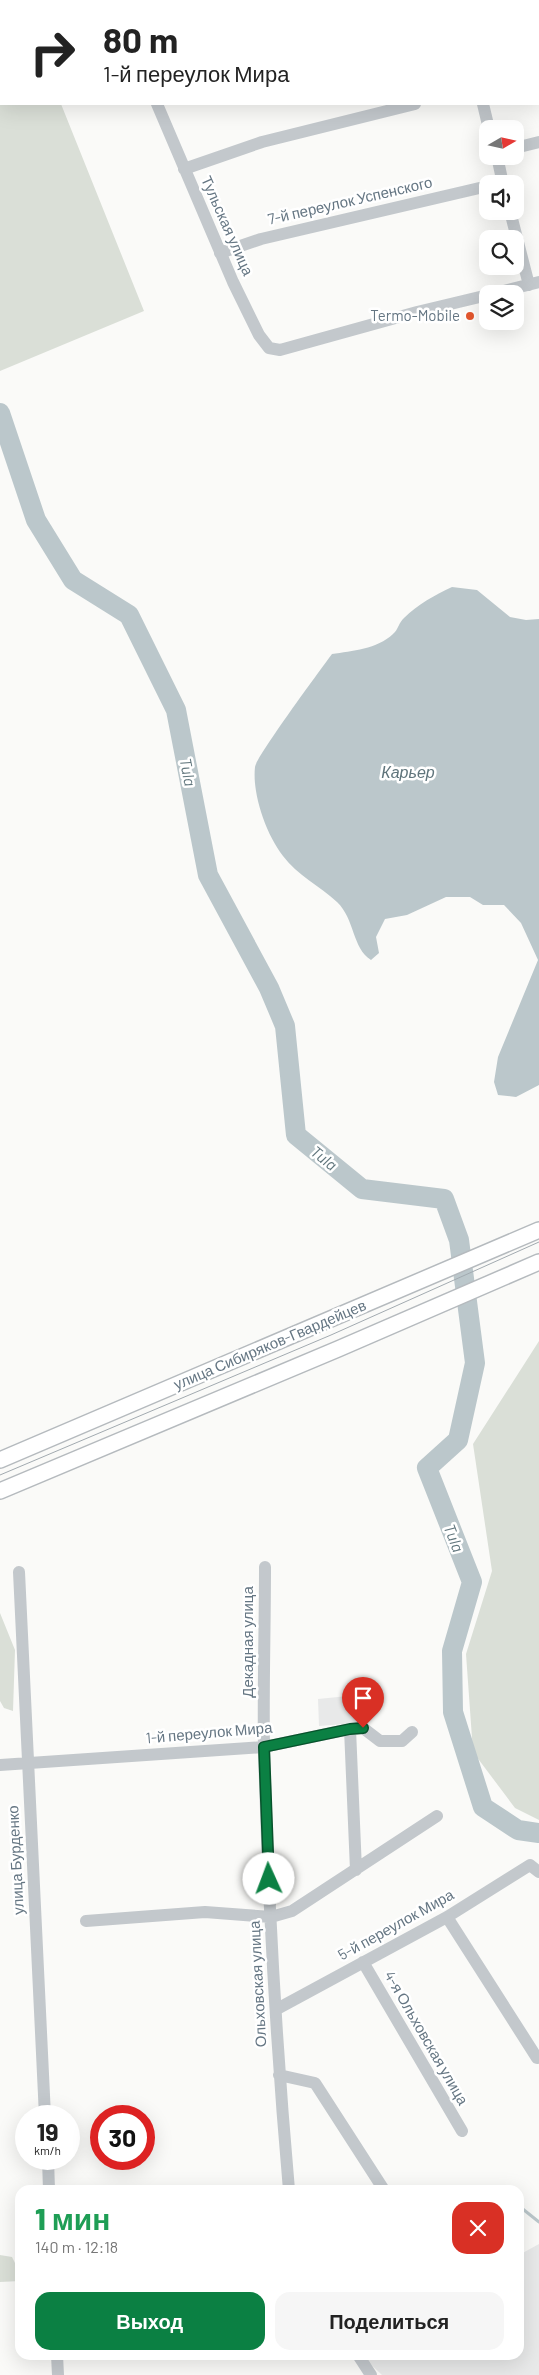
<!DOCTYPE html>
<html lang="ru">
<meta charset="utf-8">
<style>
:root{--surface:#fff;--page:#f6f6f6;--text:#222;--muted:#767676;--accent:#0b8043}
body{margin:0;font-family:Barlow,sans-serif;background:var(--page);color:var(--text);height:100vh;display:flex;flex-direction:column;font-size:19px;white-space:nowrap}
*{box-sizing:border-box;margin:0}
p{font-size:16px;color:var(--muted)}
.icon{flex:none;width:28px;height:28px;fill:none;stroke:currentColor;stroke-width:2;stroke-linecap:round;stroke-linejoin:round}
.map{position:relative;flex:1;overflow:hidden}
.sheet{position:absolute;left:15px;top:2185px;width:509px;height:175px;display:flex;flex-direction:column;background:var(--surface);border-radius:15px;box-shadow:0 5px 20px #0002}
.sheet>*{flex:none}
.guide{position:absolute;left:0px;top:0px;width:540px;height:105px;box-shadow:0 5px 20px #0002;background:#fff;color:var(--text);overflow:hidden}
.needle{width:32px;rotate:81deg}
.fabs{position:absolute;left:479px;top:120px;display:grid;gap:10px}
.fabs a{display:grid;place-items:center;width:45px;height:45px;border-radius:10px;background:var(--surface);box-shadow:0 5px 20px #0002;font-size:25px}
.speed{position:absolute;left:15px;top:2105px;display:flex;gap:10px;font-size:25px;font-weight:700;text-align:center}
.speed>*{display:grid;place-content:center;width:65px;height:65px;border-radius:50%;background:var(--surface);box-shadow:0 5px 20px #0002;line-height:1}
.speed small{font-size:12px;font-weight:400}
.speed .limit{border:8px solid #d22;background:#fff;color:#111}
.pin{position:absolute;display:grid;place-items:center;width:42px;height:42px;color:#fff;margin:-51px -21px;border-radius:50% 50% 50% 0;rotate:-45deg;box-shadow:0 0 5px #0007}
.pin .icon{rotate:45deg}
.me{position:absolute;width:55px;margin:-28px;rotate:358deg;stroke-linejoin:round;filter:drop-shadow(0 0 4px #0008)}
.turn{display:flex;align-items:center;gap:18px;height:105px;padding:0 20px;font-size:22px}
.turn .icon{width:65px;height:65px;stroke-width:2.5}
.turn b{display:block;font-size:35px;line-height:42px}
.round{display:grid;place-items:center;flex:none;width:52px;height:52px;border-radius:15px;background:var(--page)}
.overview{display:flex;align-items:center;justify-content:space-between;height:85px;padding:0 20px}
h1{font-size:30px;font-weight:800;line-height:38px;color:#1e9e55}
.button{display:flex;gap:10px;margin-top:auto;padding:10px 20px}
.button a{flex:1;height:58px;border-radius:15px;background:var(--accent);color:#fff;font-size:20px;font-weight:800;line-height:58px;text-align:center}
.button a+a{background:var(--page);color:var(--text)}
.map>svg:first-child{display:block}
.built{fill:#e8e9e9}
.green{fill:#dadfd7}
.water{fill:#bbc7cb}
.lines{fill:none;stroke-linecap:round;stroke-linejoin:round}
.stream{stroke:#bbc7cb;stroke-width:3}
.river{stroke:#bbc7cb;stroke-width:20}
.major-casing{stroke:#b5babe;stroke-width:18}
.minor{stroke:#c3c8cc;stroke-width:12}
.major{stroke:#fff;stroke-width:15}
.tram{stroke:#a2aab0;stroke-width:1}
.route-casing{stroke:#07532c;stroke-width:12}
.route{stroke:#0b8043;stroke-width:9}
.poi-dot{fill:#e4572e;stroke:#fff;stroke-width:2}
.labels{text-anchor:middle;stroke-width:5;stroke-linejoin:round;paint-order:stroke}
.street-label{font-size:15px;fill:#657683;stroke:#fff}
.poi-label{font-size:15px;fill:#657683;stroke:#fff;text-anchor:end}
.water-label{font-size:16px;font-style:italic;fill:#60757c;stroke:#fff}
</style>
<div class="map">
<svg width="539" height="2375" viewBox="0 0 539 2375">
<rect width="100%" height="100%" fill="#fafaf8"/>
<!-- built -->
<path class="built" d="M 358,1695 L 358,1723 L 319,1726 L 318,1699 Z
M 539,2244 L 539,2375 L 382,2375 L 361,2355 L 519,2355 L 519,2255 Z"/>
<!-- green -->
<path class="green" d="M 0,0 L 20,1 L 1,1 L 1,104 L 61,104 L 144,311 L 0,371 Z
M 539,1341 L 539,1820 L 515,1808 L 473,1752 L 466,1654 L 492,1571 L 473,1444 Z
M 0,1613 L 15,1650 L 13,1711 L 4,1708 L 0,1701 Z
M 0,2255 L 12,2257 L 20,2273 L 20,2281 L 0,2282 Z"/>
<!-- water -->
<path class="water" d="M 452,587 L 477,590 L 510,617 L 526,620 L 539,619 L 539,1085 L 516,1097 L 498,1095 L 494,1082 L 498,1057 L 538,960 L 521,923 L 504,905 L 483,905 L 470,897 L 446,897 L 407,915 L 385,919 L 376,937 L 379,953 L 371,960 C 352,948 355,919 337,902 C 320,886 297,875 283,856 C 266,834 252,794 255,767 C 256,757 321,669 332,654 C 352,651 377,649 393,634 C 398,630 399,622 404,618 C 418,604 435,595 452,587 Z"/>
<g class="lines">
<!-- stream -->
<path class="stream" d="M 495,2188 L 498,2190
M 519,2206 L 539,2222"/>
<!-- river -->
<path class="river" d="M 0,413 L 36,520 L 73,580 L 129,615 L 176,710 L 208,875 L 269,988 L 285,1026 L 296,1135 L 362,1189 L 444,1199 L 459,1240 L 475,1363 L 458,1440 L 427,1468 L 472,1582 L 452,1651 L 453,1712 L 483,1807 L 518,1830 L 539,1833"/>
<defs>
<path id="major" d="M 0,1460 L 539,1230
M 0,1491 L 338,1349 L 539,1262"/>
</defs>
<!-- major casing -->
<use href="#major" class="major-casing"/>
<!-- minor -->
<path class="minor" d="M 114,0 L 115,1
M 457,0 L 457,1
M 441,1 L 445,0
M 157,104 L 233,282 L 259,335 L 269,348 L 280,350 L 417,312 L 488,295
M 483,104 L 489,129
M 515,148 L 539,142
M 497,156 L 503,184
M 184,169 L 262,142 L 415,104
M 510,211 L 529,285
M 220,253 L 261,239 L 488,186
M 492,294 L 539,282
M 265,1567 C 265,1627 263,1688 264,1748 C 268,1896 276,2043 289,2190
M 19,1572 L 45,2116
M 350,1729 L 356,1870
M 0,1765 L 264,1747 L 350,1729 L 363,1728 L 380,1741 L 402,1741 L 412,1732
M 447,1917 L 537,2058
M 86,1921 L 205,1912 L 271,1917 L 292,1911 L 437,1816
M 363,1962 L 462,2131
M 277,2009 L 447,1917 L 530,1865 L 539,1872
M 279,2075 L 315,2083 L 384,2190
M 48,2159 L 49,2190
M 57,2355 L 58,2375
M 358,2355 L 371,2375"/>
<!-- major -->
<use href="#major" class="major"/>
<!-- tram -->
<path class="tram" d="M 0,1475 L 331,1335 L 539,1242"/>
</g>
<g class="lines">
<defs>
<path id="route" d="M 269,1879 L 264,1747 L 350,1729 L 363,1728"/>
</defs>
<!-- route casing -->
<use href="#route" class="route-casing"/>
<!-- route -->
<use href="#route" class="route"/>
</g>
<!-- markers -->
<circle class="poi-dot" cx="470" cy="316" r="5"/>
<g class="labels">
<!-- street labels -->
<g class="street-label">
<text transform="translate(350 201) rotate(-13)" y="5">7-й переулок Успенского</text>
<text transform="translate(227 226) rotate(66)" y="5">Тульская улица</text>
<text transform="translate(270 1345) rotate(-23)" y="5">улица Сибиряков-Гвардейцев</text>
<text transform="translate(248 1642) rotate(-90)" y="5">Декадная улица</text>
<text transform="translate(209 1733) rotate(-5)" y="5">1-й переулок Мира</text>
<text transform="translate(16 1860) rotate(-93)" y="5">улица Бурденко</text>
<text transform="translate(396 1925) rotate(-29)" y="5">5-й переулок Мира</text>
<text transform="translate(258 1984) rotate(-93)" y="5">Ольховская улица</text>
<text transform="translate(426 2038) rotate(60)" y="5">4-я Ольховская улица</text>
</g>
<!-- poi labels -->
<g class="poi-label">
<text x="460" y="321">Termo-Mobile</text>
</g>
<!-- water labels -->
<g class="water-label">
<text transform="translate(188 772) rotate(79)" y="6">Tula</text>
<text x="408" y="778">Карьер</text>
<text transform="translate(324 1158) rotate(39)" y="6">Tula</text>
<text transform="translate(454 1538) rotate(69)" y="6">Tula</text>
</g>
</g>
</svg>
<div class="fabs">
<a><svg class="needle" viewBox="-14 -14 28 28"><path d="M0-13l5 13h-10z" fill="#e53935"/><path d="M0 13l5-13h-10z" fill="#767676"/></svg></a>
<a><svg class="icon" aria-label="sound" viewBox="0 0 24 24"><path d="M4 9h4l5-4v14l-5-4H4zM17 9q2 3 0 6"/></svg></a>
<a><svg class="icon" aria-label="search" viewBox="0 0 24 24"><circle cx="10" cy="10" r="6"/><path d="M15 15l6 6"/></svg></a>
<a><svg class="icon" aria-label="layers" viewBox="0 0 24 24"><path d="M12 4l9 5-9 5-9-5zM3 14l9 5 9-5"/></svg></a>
</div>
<div class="speed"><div>19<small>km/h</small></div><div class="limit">30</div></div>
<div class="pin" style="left:363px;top:1728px;background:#d93025"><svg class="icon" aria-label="arrive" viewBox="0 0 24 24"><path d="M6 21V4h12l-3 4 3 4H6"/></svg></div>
<svg class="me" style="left:269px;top:1879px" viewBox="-20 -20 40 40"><circle r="19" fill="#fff"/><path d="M0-13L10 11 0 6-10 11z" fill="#0b8043"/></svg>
<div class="guide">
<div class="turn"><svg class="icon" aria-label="right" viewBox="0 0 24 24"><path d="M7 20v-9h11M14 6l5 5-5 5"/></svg><div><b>80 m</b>1-й переулок Мира</div></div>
</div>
<section class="sheet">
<div class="overview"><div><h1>1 мин</h1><p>140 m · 12:18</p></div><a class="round" style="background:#d93025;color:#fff"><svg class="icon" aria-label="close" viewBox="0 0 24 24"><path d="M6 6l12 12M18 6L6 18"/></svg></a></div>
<div class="button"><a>Выход</a><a>Поделиться</a></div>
</section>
</div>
